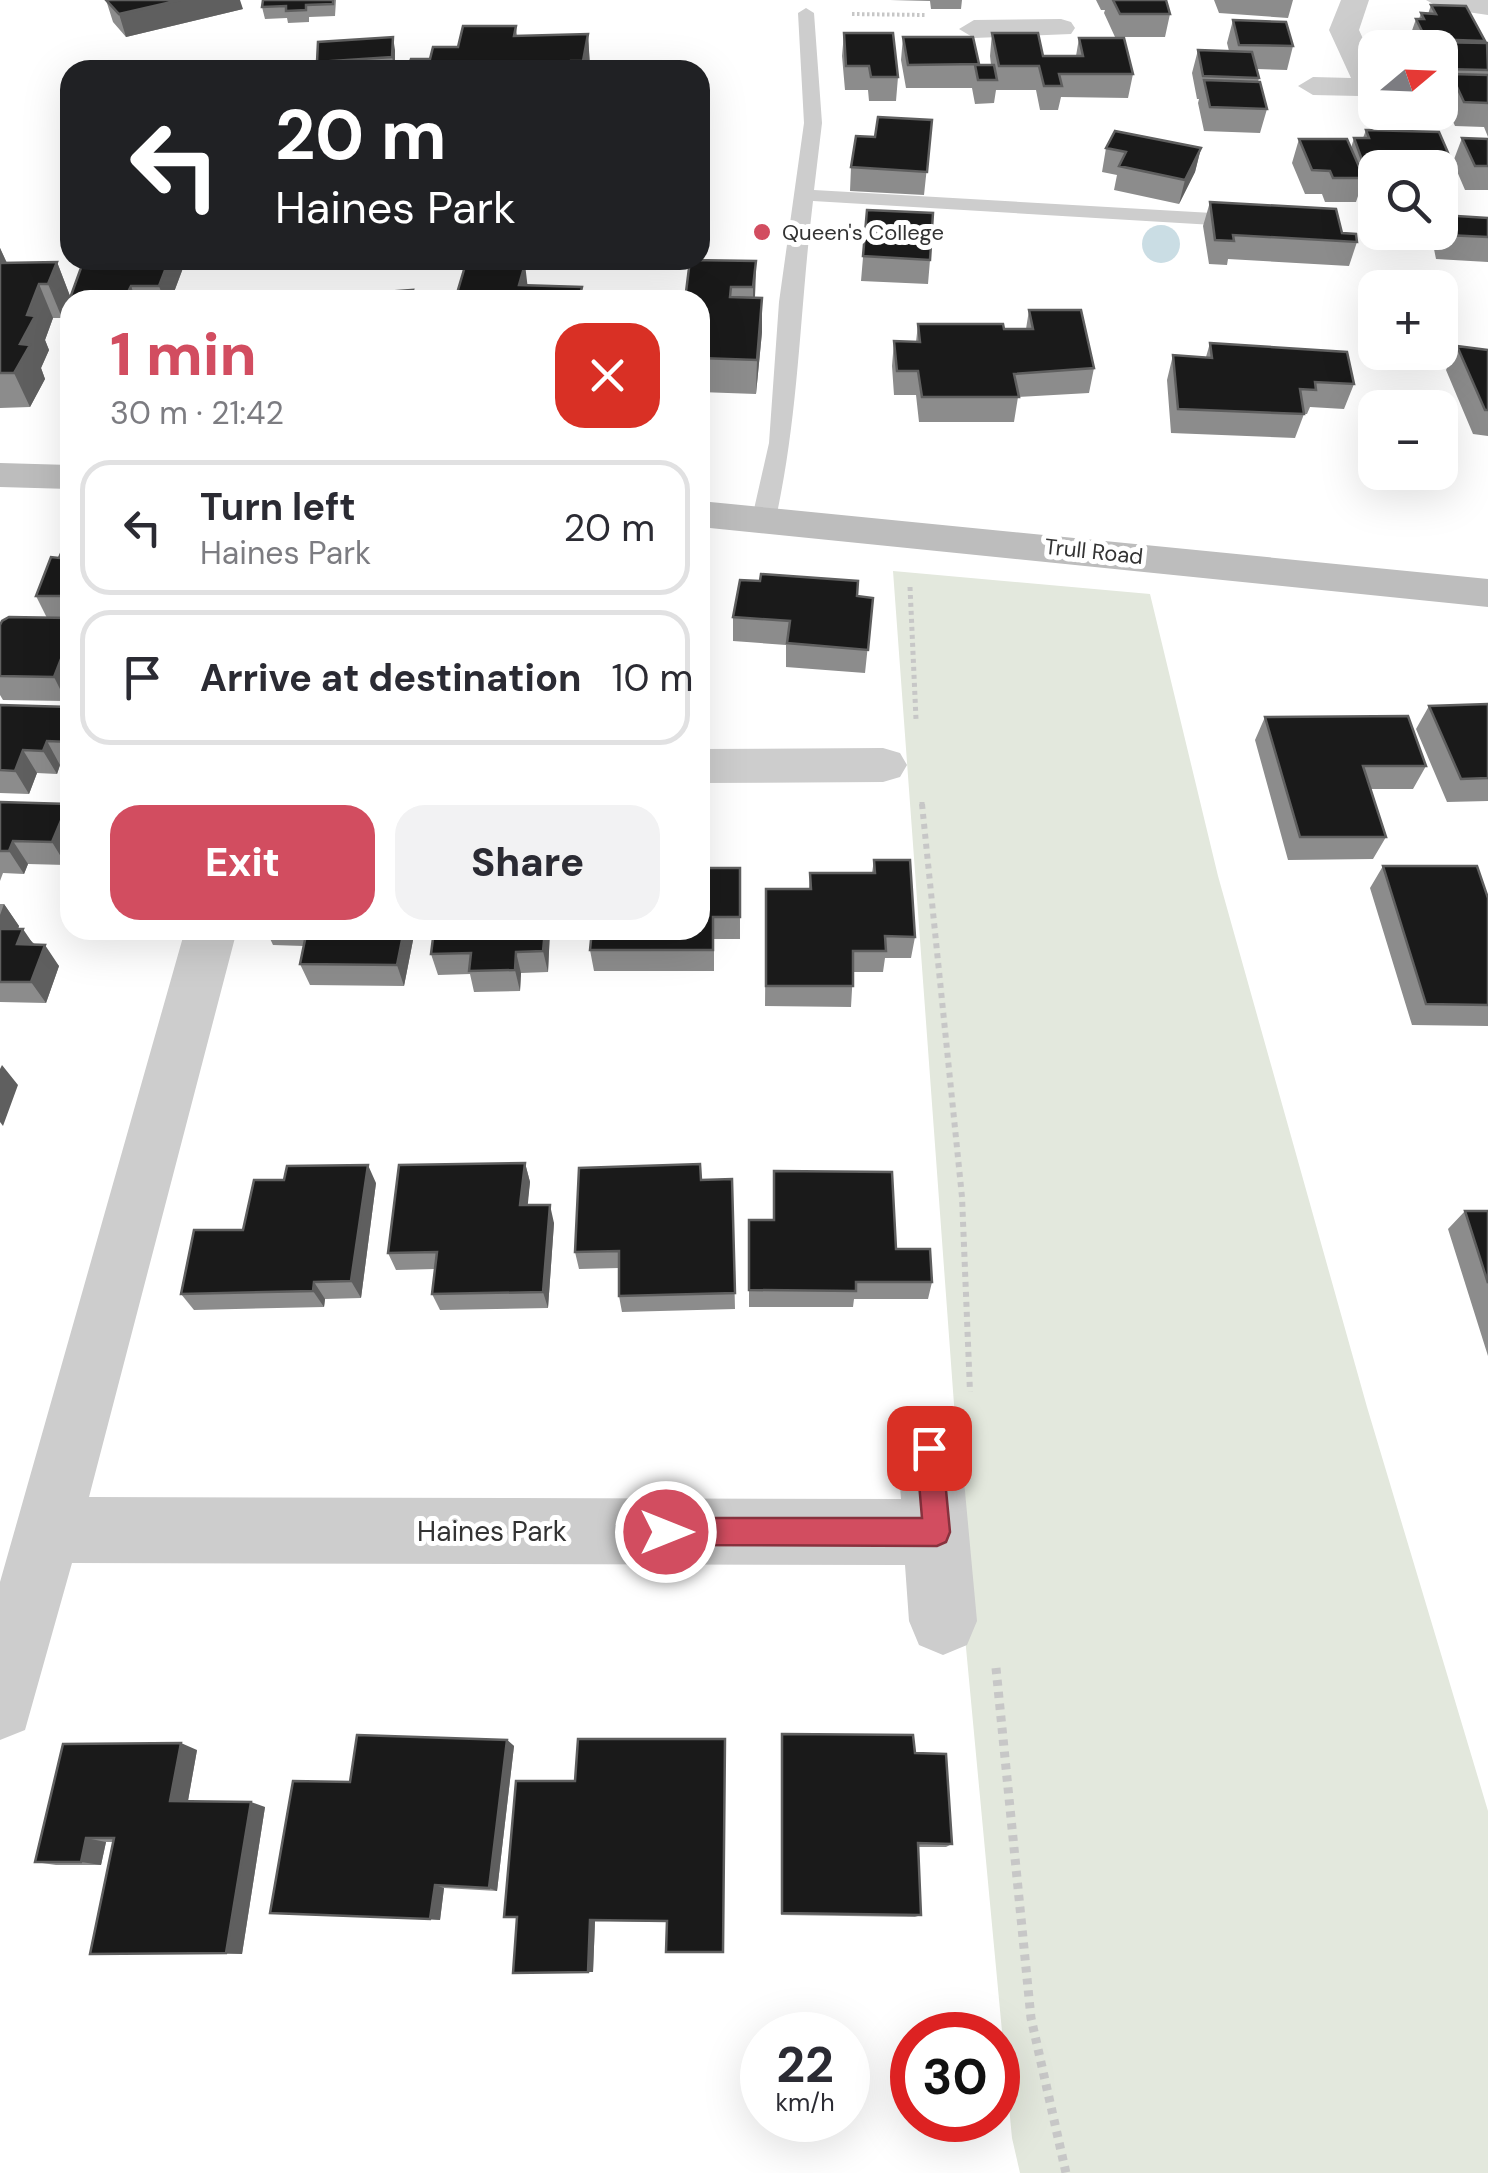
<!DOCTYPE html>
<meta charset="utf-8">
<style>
:root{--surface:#fff;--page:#f2f2f3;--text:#2b2b33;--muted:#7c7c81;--line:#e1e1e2;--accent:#d24d60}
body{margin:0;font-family:"DM Sans",sans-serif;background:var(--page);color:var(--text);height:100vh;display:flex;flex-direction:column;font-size:38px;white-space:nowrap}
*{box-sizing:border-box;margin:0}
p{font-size:32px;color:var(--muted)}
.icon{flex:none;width:55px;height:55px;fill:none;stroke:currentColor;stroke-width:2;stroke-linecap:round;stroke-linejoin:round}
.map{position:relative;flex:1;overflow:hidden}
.sheet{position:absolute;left:60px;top:290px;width:650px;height:650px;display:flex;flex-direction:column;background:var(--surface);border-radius:30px;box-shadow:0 10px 40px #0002}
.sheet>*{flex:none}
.guide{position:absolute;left:60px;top:60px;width:650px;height:210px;border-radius:30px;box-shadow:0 10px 40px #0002;background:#202124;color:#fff;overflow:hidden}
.needle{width:65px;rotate:71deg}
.tools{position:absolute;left:1358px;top:30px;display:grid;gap:20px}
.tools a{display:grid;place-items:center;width:100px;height:100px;border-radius:20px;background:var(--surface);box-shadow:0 10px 40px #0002;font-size:50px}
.speed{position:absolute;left:740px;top:2012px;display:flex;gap:20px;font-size:50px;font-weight:700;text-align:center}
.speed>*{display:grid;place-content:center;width:130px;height:130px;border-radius:50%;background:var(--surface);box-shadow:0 10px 40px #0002;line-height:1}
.speed small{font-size:25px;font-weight:400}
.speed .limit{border:15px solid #d22;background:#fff;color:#111}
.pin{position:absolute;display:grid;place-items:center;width:85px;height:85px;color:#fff;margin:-42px;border-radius:20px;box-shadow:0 5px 15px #0006}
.me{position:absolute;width:110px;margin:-55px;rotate:90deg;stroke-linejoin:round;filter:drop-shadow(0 0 8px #0008)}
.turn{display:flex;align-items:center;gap:35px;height:210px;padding:0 50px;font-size:45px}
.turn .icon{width:130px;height:130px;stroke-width:2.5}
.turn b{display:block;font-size:70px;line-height:85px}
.round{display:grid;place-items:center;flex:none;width:105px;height:105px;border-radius:30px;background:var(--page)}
.headline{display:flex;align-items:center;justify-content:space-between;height:170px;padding:0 50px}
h1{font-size:60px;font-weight:800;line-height:75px;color:var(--accent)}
.primary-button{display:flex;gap:20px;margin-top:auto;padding:20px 50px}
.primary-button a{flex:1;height:115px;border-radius:30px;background:var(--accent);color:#fff;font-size:40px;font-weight:800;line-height:115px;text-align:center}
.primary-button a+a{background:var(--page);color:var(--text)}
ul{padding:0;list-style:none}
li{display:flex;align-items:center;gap:30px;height:135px;margin:0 20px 15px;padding:0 30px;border:5px solid var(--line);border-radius:30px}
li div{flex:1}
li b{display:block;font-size:38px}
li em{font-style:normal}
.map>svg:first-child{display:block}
.green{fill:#e3e8dd}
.water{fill:#cadde4}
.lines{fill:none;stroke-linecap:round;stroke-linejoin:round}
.path-far3{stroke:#c7c7c7;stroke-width:4;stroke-dasharray:2.5 2.5;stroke-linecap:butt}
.path-far2{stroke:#c7c7c7;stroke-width:5;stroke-dasharray:4 4;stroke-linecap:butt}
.path-far1{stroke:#c7c7c7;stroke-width:6;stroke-dasharray:5 5;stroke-linecap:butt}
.path{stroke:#c7c7c7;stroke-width:9;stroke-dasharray:6 6;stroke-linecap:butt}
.lane{fill:#cdcdcd;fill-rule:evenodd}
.street{fill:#cdcdcd;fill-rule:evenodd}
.secondary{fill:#bdbdbd;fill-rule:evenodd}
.wall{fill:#8c8c8c}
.shaded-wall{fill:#5f5f5f}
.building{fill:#1a1a1a;stroke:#5f5f5f;stroke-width:2.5}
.route{fill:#d24d60;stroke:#88323e;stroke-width:2.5}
.poi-dot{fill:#d24d60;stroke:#fff;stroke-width:4}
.labels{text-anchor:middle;stroke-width:10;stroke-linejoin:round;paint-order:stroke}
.far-poi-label{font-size:22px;fill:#333;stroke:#fff;text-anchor:start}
.far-street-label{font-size:22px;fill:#333;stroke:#fff}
.street-label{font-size:28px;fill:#333;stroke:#fff}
</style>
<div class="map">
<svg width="1488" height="2173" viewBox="0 0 1488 2173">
<rect width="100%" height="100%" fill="#fff"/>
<!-- green -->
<path class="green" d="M 893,571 L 1150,594 L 1218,876 L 1367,1407 L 1488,1811 L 1488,2173 L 1020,2173 L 1012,2138 L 965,1637 L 955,1418 Z"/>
<!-- water -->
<path class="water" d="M1142 244a19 19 0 1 1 38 0a19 19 0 1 1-38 0Z"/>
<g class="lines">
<!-- path-far3 -->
<path class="path-far3" d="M 852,14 L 925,15"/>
<!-- path-far2 -->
<path class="path-far2" d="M 910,587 L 916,719
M 922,802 L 922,806"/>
<!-- path-far1 -->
<path class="path-far1" d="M 922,804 L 962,1197 L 970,1392"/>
<!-- path -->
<path class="path" d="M 996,1668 L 1031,2018 L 1066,2173"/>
<!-- lane -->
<path class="lane" d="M 806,8 L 814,13 L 822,123 L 814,190 L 1247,215 L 1257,221 L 1247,227 L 813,201 C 800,307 799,414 776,518 L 764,526 L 752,518 L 769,443 L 779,302 L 804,123 L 798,13 Z"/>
<!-- street -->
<path class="street" d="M 1341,0 L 1369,0 L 1359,30 L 1375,65 L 1375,107 L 1364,105 L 1359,96 L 1313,95 L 1298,86 L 1313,77 L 1351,78 L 1329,30 Z
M 1426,0 L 1488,0 L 1488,15 L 1440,8 Z
M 1061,19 L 1071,22 L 1075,28 L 1071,34 L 974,38 L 959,29 L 974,20 Z
M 883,748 L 900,753 L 907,765 L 900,777 L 883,782 L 700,783 L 700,749 Z
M 185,930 L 237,930 L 89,1497 L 901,1499 L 897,1448 L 906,1426 L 929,1417 L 952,1426 L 961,1448 L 977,1621 L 967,1645 L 943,1655 L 919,1645 L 909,1621 L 905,1565 L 72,1563 L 25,1730 L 0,1740 L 0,1582 Z"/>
<!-- secondary -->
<path class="secondary" d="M 0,463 L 70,465 L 70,489 L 0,487 Z
M 700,501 L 1488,579 L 1488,607 L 700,527 Z"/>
</g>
<!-- wall -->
<path class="wall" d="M 106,0 L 243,9 L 126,37 L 113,22 Z
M 263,0 L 336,0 L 335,16 L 309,17 L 309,22 L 288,23 L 287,18 L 265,19 L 262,7 Z
M 890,0 L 962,0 L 961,9 L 931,9 L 930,1 Z
M 1096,0 L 1166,0 L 1170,14 L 1165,37 L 1115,37 L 1104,13 L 1105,10 L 1101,10 Z
M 1214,0 L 1293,0 L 1288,18 L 1219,13 Z
M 1431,5 L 1485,41 L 1484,43 L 1488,45 L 1488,137 L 1484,127 L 1455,126 L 1442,98 L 1444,92 L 1440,92 L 1440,48 L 1410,48 L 1408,42 L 1416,19 L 1419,19 L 1421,13 L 1428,14 Z
M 1233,20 L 1293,46 L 1287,70 L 1257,69 L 1259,78 L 1258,82 L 1267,109 L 1260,133 L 1204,131 L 1198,103 L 1199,99 L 1197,99 L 1192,73 L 1198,50 L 1229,51 L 1227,43 Z
M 516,26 L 517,36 L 588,34 L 590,70 L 407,70 L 458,47 Z
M 844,33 L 898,77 L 896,101 L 869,101 L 868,90 L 845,90 L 842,56 Z
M 992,33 L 1043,56 L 1076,56 L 1079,38 L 1133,74 L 1128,98 L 1061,97 L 1058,110 L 1040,110 L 1036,90 L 996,90 L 994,103 L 975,104 L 972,88 L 906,88 L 901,60 L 903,37 L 979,65 L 991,65 L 990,56 Z
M 395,50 L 395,70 L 318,70 L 317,62 Z
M 932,120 L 924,195 L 850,191 L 851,167 L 875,137 Z
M 1366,130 L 1452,162 L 1443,186 L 1440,186 L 1440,168 L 1375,168 L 1375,184 L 1362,184 L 1356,202 L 1325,202 L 1322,194 L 1305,194 L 1292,163 L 1299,139 L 1351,148 L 1354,138 L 1363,138 Z
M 1462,138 L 1488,139 L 1488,190 L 1465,190 L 1453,162 Z
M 1106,148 L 1201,148 L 1195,172 L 1179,204 L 1114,190 L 1117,175 L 1102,172 Z
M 1210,202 L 1342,233 L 1357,242 L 1349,266 L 1228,259 L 1227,265 L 1209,264 L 1203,226 Z
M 867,210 L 930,260 L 928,284 L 861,281 Z
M 1441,215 L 1488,218 L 1488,262 L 1436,259 L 1432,239 L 1434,232 L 1440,232 Z
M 0,248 L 7,263 L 57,262 L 70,296 L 102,266 L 99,260 L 186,260 L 171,300 L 70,300 L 70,304 L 69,301 L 62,318 L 53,318 L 45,340 L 49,350 L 41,368 L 45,379 L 30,407 L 0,408 Z
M 756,261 L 755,298 L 762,332 L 756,394 L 700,392 L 700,300 Z
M 1029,310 L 1094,368 L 1089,393 L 1018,397 L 1014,422 L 919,422 L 916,395 L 894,395 L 892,366 L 894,341 L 916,342 L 918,324 L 1026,329 Z
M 1210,343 L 1354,384 L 1344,409 L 1310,407 L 1307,414 L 1304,414 L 1295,438 L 1171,433 L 1167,380 L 1173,355 L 1206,357 Z
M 1457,346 L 1488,350 L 1488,436 L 1473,434 L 1446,370 Z
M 70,535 L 70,691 L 66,701 L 3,700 L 0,695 L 0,625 L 47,618 L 36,596 L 59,558 Z
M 857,596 L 873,598 L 865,673 L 786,667 L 786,645 L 733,641 L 733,617 Z
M 1488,704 L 1488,801 L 1447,802 L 1416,729 L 1429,706 Z
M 0,705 L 70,707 L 70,765 L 60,765 L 57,774 L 37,773 L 29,794 L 0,793 Z
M 1265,717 L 1426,766 L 1413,789 L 1370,789 L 1386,837 L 1373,859 L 1288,860 L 1255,740 Z
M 0,802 L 70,808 L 70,854 L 66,865 L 28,864 L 24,874 L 3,873 L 0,881 Z
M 874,860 L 915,937 L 911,958 L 885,958 L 883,972 L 853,972 L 851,1007 L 765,1006 L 766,889 L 809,889 L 810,873 L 872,873 Z
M 1383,866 L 1488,898 L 1488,1026 L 1412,1025 L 1370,888 Z
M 740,868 L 740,939 L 714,939 L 714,971 L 594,971 L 590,950 Z
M 0,904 L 4,904 L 19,926 L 18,929 L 59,966 L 46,1003 L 0,1002 Z
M 266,930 L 415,930 L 404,986 L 310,985 L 300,964 L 304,946 L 273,945 Z
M 550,930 L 548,972 L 521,973 L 520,991 L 474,992 L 470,974 L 438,975 L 431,954 Z
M 525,1163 L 530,1182 L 527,1205 L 554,1223 L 548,1308 L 440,1310 L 432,1294 L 435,1269 L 396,1270 L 388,1253 Z
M 774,1171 L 896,1249 L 932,1282 L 928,1299 L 854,1299 L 853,1307 L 749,1307 L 749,1220 L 773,1220 Z
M 732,1179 L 735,1309 L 622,1312 L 619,1296 L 619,1268 L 579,1269 L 575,1252 L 701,1180 Z
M 376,1183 L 361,1298 L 325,1299 L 324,1307 L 194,1310 L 181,1294 L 243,1230 Z
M 1465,1211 L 1488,1211 L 1488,1356 L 1448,1229 Z
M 782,1734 L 915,1753 L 952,1844 L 946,1847 L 918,1847 L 921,1915 L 915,1917 L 781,1915 Z
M 507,1740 L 514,1746 L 497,1891 L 444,1888 L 440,1920 L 270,1913 L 350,1782 Z
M 197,1750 L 188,1801 L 265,1807 L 242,1954 L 90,1954 L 114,1842 L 106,1842 L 101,1865 L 56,1865 L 35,1862 Z
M 575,1781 L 667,1922 L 595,1921 L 593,1972 L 517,1918 L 504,1917 Z"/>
<!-- shaded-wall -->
<path class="shaded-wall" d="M 180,0 L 240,0 L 243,9 L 126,37 L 119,14 Z
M 588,34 L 590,66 L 590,70 L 584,70 L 583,61 Z
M 393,37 L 395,50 L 395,70 L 392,57 Z
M 1201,148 L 1195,172 L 1179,204 L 1185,180 Z
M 0,248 L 14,279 L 0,286 Z
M 169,260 L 186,260 L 171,300 L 164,300 L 159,286 Z
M 756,261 L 755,295 L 753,321 L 753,287 Z
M 57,262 L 70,296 L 62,318 L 48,284 Z
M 525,264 L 529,298 L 519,285 Z
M 39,284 L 53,318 L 45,340 L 49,350 L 41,368 L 45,379 L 30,407 L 14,373 L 27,315 Z
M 131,286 L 136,300 L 124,300 Z
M 762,298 L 762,332 L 756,394 L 757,360 Z
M 61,659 L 70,676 L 70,691 L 66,701 L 54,677 Z
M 47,741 L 60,765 L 57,774 L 43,751 Z
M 23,750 L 37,773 L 29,794 L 15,771 Z
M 68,804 L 70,808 L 70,854 L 66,865 L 52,842 Z
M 13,841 L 28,864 L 24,874 L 9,851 Z
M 4,904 L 19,926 L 11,950 L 0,935 L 0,915 Z
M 23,929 L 38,951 L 17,944 Z
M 404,930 L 415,930 L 404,986 L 397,965 Z
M 545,930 L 550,930 L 548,972 L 543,951 Z
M 45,945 L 59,966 L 46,1003 L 31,982 Z
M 516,952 L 521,973 L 520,991 L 515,970 Z
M 2,1065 L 18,1085 L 3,1126 L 0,1122 L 0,1069 Z
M 525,1163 L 530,1182 L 526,1223 L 520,1205 Z
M 368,1165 L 376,1183 L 361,1298 L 351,1281 Z
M 550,1205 L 554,1223 L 548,1308 L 543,1292 Z
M 314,1282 L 325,1299 L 324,1307 L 313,1291 Z
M 507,1740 L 514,1746 L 497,1891 L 489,1888 Z
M 181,1743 L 197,1750 L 187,1806 L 170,1801 Z
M 251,1802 L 265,1807 L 242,1954 L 226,1953 Z
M 86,1838 L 106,1842 L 101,1865 L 81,1862 Z
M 435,1885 L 444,1888 L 440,1920 L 430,1919 Z
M 590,1920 L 595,1921 L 593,1972 L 588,1972 Z"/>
<!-- building -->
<path class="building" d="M 106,0 L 180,0 L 119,14 Z
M 263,0 L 333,0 L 333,4 L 306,5 L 306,10 L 286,11 L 286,6 L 262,7 Z
M 1113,0 L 1166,0 L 1170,14 L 1120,14 Z
M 1431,5 L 1466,6 L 1485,41 L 1426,39 L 1416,19 L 1424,19 L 1421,13 L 1436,14 Z
M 1233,20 L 1286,22 L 1293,46 L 1239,45 Z
M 463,26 L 516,26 L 514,36 L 588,34 L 583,61 L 571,61 L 570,70 L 407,70 L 411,59 L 430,59 L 433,47 L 458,47 Z
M 844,33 L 893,33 L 898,77 L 871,77 L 869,66 L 846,66 Z
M 992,33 L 1038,33 L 1043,56 L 1083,56 L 1079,38 L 1124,38 L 1133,74 L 1059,74 L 1062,86 L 1044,86 L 1039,66 L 999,66 Z
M 393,37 L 392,57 L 317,62 L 318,42 Z
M 903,37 L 973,37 L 979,64 L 908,65 Z
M 1430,42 L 1487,43 L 1488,70 L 1443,69 L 1440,64 L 1440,48 L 1432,48 Z
M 1198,50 L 1252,52 L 1259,78 L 1203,76 Z
M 975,65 L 994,65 L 997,80 L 978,80 Z
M 1451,74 L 1488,75 L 1488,103 L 1464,102 Z
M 1204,80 L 1260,82 L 1267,109 L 1210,107 Z
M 878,117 L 932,120 L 927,172 L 851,167 L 856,136 L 875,137 Z
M 1366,130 L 1439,132 L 1452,162 L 1362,160 L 1354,138 L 1369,138 Z
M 1115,131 L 1201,148 L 1185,180 L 1119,166 L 1126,152 L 1106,148 Z
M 1462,138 L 1488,139 L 1488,166 L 1475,166 Z
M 1299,139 L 1347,139 L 1364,178 L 1333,178 L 1330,171 L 1312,170 Z
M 1210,202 L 1336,209 L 1342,233 L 1356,234 L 1357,242 L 1233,235 L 1234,241 L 1215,240 Z
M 867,210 L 933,213 L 930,260 L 863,256 Z
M 1441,215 L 1488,218 L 1488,237 L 1446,235 Z
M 113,260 L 169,260 L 159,286 L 131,286 L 124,300 L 69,301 L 82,265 L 111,266 Z
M 690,260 L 756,261 L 753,287 L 731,287 L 730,297 L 762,298 L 757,360 L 700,358 L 700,300 L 685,300 Z
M 57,262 L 48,284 L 39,284 L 27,315 L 35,316 L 20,344 L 30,345 L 14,373 L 0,373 L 0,263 Z
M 466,263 L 525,264 L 519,285 L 582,287 L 579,300 L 455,300 Z
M 413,290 L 410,300 L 343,300 L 345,295 Z
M 1029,310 L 1081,310 L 1094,368 L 1014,374 L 1019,397 L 922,397 L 918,371 L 897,371 L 894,341 L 920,342 L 918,324 L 1003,324 L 1004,329 L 1033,329 Z
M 1210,343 L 1347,352 L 1354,384 L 1315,382 L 1316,390 L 1300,389 L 1304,414 L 1178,409 L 1173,355 L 1212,358 Z
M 1457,346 L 1488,350 L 1488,410 L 1485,410 Z
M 69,535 L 70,596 L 36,596 L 51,557 L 59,558 Z
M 761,574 L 858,581 L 857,596 L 873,598 L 868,650 L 787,643 L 790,621 L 733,617 L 740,580 L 760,581 Z
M 9,617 L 70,618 L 70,659 L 61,659 L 54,677 L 0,676 L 0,625 L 2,621 Z
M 1488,704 L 1488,778 L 1461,779 L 1429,706 Z
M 0,705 L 70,707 L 70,742 L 47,741 L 43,751 L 23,750 L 15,771 L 0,770 Z
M 1408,716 L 1426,766 L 1363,766 L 1386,837 L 1300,837 L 1265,717 Z
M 0,802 L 68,804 L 52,842 L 13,841 L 9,851 L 0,851 Z
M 874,860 L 910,860 L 915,937 L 885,936 L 886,951 L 853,951 L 853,986 L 766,986 L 766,889 L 811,889 L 810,873 L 875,873 Z
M 1383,866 L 1477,866 L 1488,898 L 1488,1005 L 1426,1004 Z
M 700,868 L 740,868 L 740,917 L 713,917 L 713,950 L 590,950 L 592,930 L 700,930 Z
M 0,929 L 23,929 L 17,944 L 45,945 L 31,982 L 0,982 Z
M 307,930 L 404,930 L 397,965 L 300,964 Z
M 434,930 L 545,930 L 543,951 L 516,952 L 515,970 L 469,971 L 471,953 L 431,954 Z
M 525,1163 L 520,1205 L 550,1205 L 543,1292 L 432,1294 L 437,1252 L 388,1253 L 399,1165 Z
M 700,1164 L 701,1180 L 732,1179 L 735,1293 L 619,1296 L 619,1251 L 575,1252 L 579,1168 Z
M 368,1165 L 351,1281 L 314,1282 L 313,1291 L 181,1294 L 194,1230 L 243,1230 L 254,1180 L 284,1180 L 287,1166 Z
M 774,1171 L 892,1172 L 896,1249 L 930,1249 L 932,1282 L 856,1282 L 856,1291 L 749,1290 L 749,1220 L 774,1220 Z
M 1465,1211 L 1488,1211 L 1488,1283 Z
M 782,1734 L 913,1735 L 915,1753 L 946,1754 L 952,1844 L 918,1843 L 921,1915 L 782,1913 Z
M 357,1735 L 507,1740 L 489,1888 L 435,1885 L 430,1919 L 270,1913 L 293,1781 L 350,1782 Z
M 578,1739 L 725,1739 L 723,1952 L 666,1952 L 667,1921 L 590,1920 L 588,1972 L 513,1973 L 517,1917 L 504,1917 L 516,1781 L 575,1781 Z
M 181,1743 L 170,1801 L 251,1802 L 226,1953 L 90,1954 L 114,1838 L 86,1838 L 81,1862 L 35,1862 L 63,1744 Z"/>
<!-- route -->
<path class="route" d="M 929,1435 L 939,1439 L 942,1448 L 950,1532 L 946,1542 L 937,1546 L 666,1545 L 656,1541 L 652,1532 L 656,1522 L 666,1518 L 922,1518 L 916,1448 L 920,1439 Z"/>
<!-- markers -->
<circle class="poi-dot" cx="762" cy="232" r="10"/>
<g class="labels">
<!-- far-poi labels -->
<g class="far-poi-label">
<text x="782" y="240">Queen's College</text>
</g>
<!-- far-street labels -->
<g class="far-street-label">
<text transform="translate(1094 551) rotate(6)" y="8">Trull Road</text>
</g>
<!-- street labels -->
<g class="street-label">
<text x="492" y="1541">Haines Park</text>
</g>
</g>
</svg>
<div class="tools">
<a><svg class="needle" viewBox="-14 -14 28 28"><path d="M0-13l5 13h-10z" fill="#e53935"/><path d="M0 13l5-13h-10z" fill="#7c7c81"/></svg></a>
<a><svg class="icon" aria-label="search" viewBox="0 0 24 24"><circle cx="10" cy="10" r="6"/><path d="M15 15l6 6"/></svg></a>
<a>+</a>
<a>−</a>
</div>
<div class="speed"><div>22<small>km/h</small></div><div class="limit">30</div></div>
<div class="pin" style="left:929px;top:1448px;background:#d93025"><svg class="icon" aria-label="arrive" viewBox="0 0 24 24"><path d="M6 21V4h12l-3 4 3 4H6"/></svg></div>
<svg class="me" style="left:666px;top:1532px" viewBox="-20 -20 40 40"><circle r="17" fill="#d24d60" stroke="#fff" stroke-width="3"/><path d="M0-11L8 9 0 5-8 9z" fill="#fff"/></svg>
<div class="guide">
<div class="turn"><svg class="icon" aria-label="left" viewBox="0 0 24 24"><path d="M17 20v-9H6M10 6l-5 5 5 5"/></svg><div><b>20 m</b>Haines Park</div></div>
</div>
<section class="sheet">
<div class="headline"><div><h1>1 min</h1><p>30 m · 21:42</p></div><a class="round" style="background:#d93025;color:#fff"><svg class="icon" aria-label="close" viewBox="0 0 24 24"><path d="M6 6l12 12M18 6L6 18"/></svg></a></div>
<ul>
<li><svg class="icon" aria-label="left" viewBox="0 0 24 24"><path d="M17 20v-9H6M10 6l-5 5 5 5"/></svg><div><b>Turn left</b><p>Haines Park</p></div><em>20 m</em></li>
<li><svg class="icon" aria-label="arrive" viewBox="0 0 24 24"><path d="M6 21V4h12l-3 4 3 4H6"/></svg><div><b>Arrive at destination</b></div><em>10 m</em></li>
</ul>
<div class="primary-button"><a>Exit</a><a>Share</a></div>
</section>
</div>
